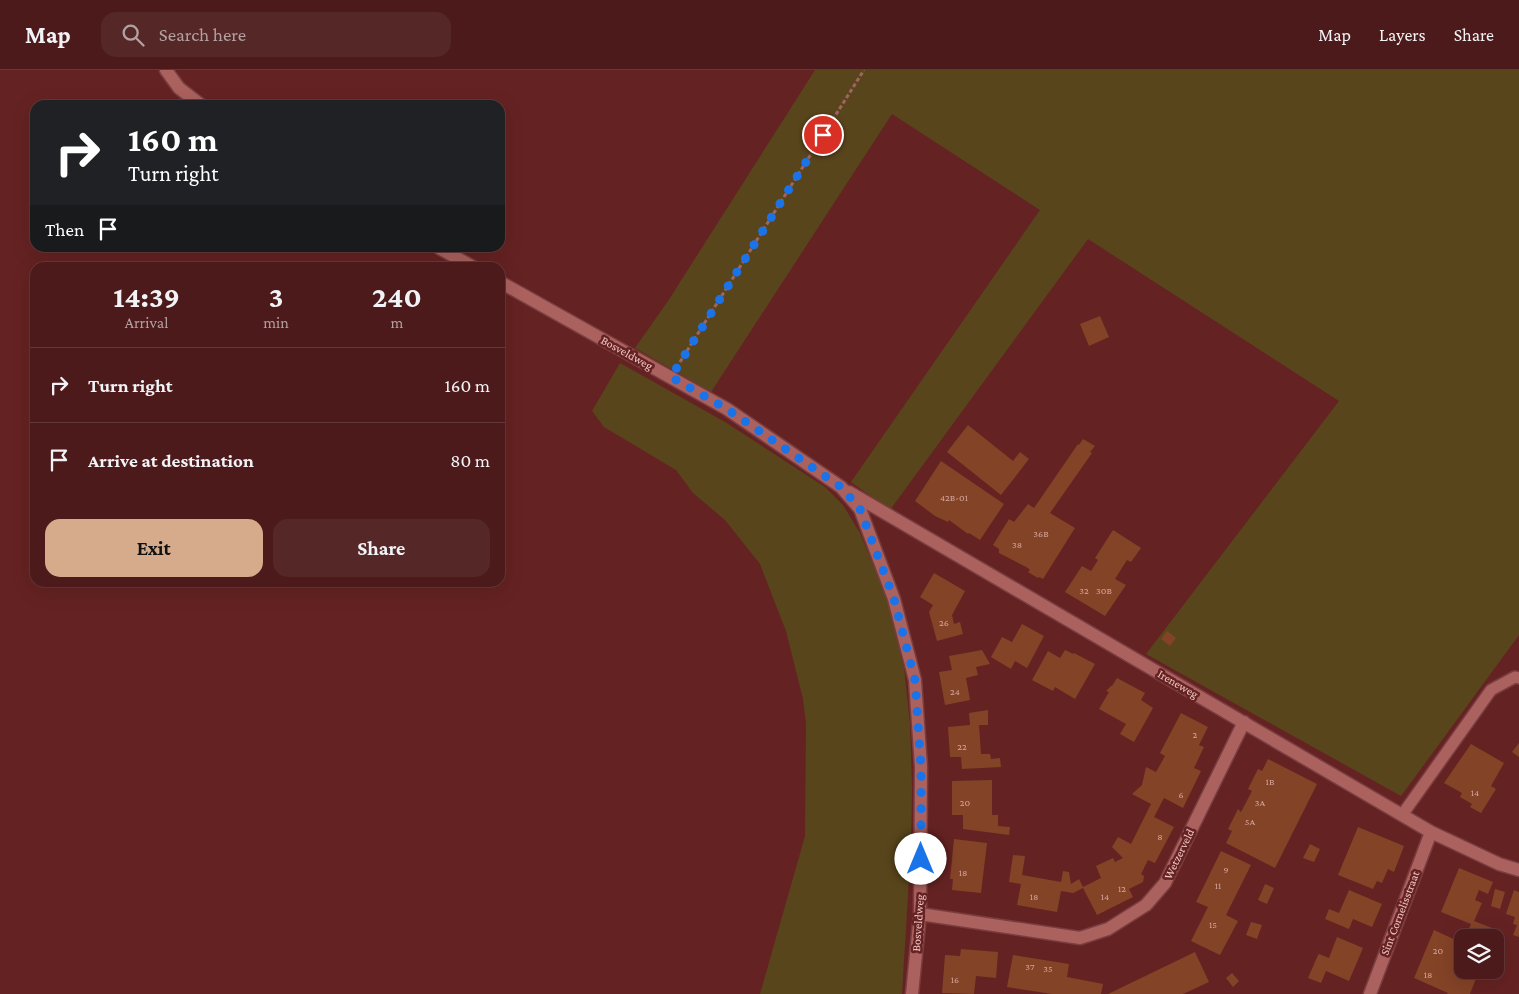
<!DOCTYPE html>
<style>
:root{--surface:#4c1a1a;--page:#562727;--text:#f1f3f6;--muted:#b2a1a2;--line:#633839;--accent:#d6ab8b}
body{margin:0;font-family:"Crimson Pro",serif;background:var(--page);color:var(--text);height:100vh;display:flex;flex-direction:column;font-size:19px;white-space:nowrap}
*{box-sizing:border-box;margin:0}
p{font-size:16px;color:var(--muted)}
.icon{flex:none;width:28px;height:28px;fill:none;stroke:currentColor;stroke-width:2;stroke-linecap:round;stroke-linejoin:round}
.map{position:relative;flex:1;overflow:hidden}
.panel{position:absolute;left:30px;top:192px;width:475px;height:325px;display:flex;flex-direction:column;background:var(--surface);border-radius:15px;box-shadow:0 5px 20px #0002,0 0 0 1px var(--line)}
.panel>*{flex:none}
.top-card{position:absolute;left:30px;top:30px;width:475px;height:152px;border-radius:15px;box-shadow:0 5px 20px #0002,0 0 0 1px var(--line);background:#202124;color:#fff;overflow:hidden}
.fabs{position:absolute;left:1454px;top:859px;display:grid;gap:10px}
.fabs a{display:grid;place-items:center;width:50px;height:50px;border-radius:10px;background:var(--surface);box-shadow:0 5px 20px #0002,0 0 0 1px var(--line);font-size:25px}
.pin{position:absolute;display:grid;place-items:center;width:42px;height:42px;color:#fff;margin:-21px;border:2px solid #fff;border-radius:50%;box-shadow:0 1px 5px #0007}
.me{position:absolute;width:55px;margin:-28px;rotate:0deg;stroke-linejoin:round;filter:drop-shadow(0 0 4px #0008)}
.turn{display:flex;align-items:center;gap:18px;height:105px;padding:0 15px;font-size:22px}
.turn .icon{width:65px;height:65px;stroke-width:2.5}
.turn b{display:block;font-size:35px;line-height:42px}
.then{display:flex;align-items:center;height:48px;padding:0 15px;background:#0003;gap:10px;font-size:19px}
.eta{display:flex;justify-content:space-evenly;align-items:center;height:85px;text-align:center}
.eta b{font-size:30px;font-weight:700;line-height:35px}
.action{display:flex;gap:10px;margin-top:auto;padding:10px 15px}
.action a{flex:1;height:58px;border-radius:15px;background:var(--accent);color:#111;font-size:20px;font-weight:700;line-height:58px;text-align:center}
.action a+a{background:var(--page);color:var(--text)}
ul{padding:0;list-style:none}
li{display:flex;align-items:center;gap:15px;height:75px;padding:0 15px;border-top:1px solid var(--line)}
li div{flex:1}
li b{display:block;font-size:19px}
li em{font-style:normal}
header{display:flex;align-items:center;gap:30px;box-sizing:border-box;height:70px;padding:0 25px;background:var(--surface);border-bottom:1px solid var(--line)}
header strong{font-size:24px}
nav{display:flex;gap:28px;margin-inline-start:auto;font-size:18px}
.search{width:350px;height:45px;background:var(--page);display:flex;align-items:center;gap:12px;box-sizing:border-box;padding:0 18px;border-radius:15px;color:var(--muted);font-size:19px}
.map>svg:first-child{display:block}
.green{fill:#59451c}
.building{fill:#834327}
.lines{fill:none;stroke-linecap:round;stroke-linejoin:round}
.service-casing{stroke:#793d40;stroke-width:14}
.minor-casing{stroke:#793d40;stroke-width:15}
.path{stroke:#9e6463;stroke-width:3;stroke-dasharray:4 2.5;stroke-linecap:butt}
.service{stroke:#ab615e;stroke-width:11}
.minor{stroke:#ab615e;stroke-width:12}
.route{stroke:#1a73e8;stroke-width:9;stroke-dasharray:0 16.2}
.labels{text-anchor:middle;stroke-width:5;stroke-linejoin:round;paint-order:stroke}
.number-label{font-size:10px;fill:#d5a49b}
.street-label{font-size:12px;fill:#f0c5c2;stroke:#652222}
</style>
<header>
<strong>Map</strong>
<div class="search"><svg class="icon" aria-label="search" viewBox="0 0 24 24"><circle cx="10" cy="10" r="6"/><path d="M15 15l6 6"/></svg>Search here</div>
<nav><a>Map</a><a>Layers</a><a>Share</a></nav>
</header>
<div class="map">
<svg width="1519" height="924" viewBox="0 0 1519 924">
<rect width="100%" height="100%" fill="#652222"/>
<!-- green -->
<path class="green" d="M 815,0 L 1519,0 L 1519,565 L 1401,726 L 1146,584 L 1339,331 L 1088,169 L 890,440 L 851,412 L 1040,140 L 892,44 L 711,322 L 635,278 L 668,231 Z
M 620,293 L 725,352 L 825,417 L 843,435 L 860,463 L 888,531 L 904,598 L 910,654 L 912,717 L 911,775 L 902,924 L 760,924 L 805,766 L 806,654 L 803,629 L 786,561 L 760,494 L 725,450 L 693,423 L 676,400 L 604,357 L 592,341 Z"/>
<!-- building -->
<path class="building" d="M 1100,246 L 1109,267 L 1089,276 L 1080,254 Z
M 968,355 L 1013,391 L 1020,382 L 1029,389 L 1001,425 L 947,382 Z
M 1083,369 L 1095,376 L 1090,382 L 1092,383 L 1050,443 L 1075,458 L 1043,509 L 1039,507 L 1038,508 L 1028,502 L 1030,500 L 1028,498 L 999,483 L 999,479 L 993,475 L 1009,449 L 1014,452 L 1028,434 L 1034,438 L 1078,374 L 1079,375 Z
M 941,391 L 1004,434 L 980,470 L 969,463 L 968,464 L 949,450 L 948,452 L 935,446 L 915,431 Z
M 1113,460 L 1141,478 L 1131,492 L 1127,490 L 1115,509 L 1126,515 L 1105,546 L 1065,522 L 1082,496 L 1091,501 L 1098,490 L 1095,488 Z
M 934,503 L 965,521 L 952,545 L 954,554 L 960,552 L 963,564 L 937,571 L 929,542 L 933,535 L 920,527 Z
M 1022,554 L 1044,566 L 1027,598 L 1015,591 L 1011,599 L 991,587 L 1002,567 L 1012,572 Z
M 1167,561 L 1176,568 L 1170,576 L 1161,569 Z
M 982,580 L 990,594 L 976,597 L 978,605 L 966,608 L 970,630 L 945,635 L 939,602 L 952,600 L 949,586 Z
M 1065,580 L 1073,584 L 1074,583 L 1095,594 L 1075,629 L 1055,617 L 1053,621 L 1032,610 L 1048,581 L 1060,588 Z
M 1117,608 L 1145,623 L 1141,630 L 1153,638 L 1134,672 L 1120,664 L 1126,654 L 1099,639 L 1109,622 L 1106,621 L 1111,616 L 1112,616 Z
M 988,640 L 988,655 L 979,655 L 981,684 L 990,684 L 991,689 L 1000,688 L 1001,697 L 962,699 L 961,687 L 950,687 L 948,657 L 970,655 L 969,643 Z
M 1181,643 L 1208,657 L 1199,675 L 1204,677 L 1194,698 L 1201,701 L 1183,738 L 1164,728 L 1154,747 L 1174,757 L 1155,793 L 1148,790 L 1141,804 L 1144,806 L 1143,812 L 1129,819 L 1133,827 L 1097,845 L 1083,818 L 1073,823 L 1061,821 L 1057,842 L 1017,835 L 1021,814 L 1009,812 L 1013,785 L 1025,786 L 1022,805 L 1061,812 L 1063,801 L 1069,802 L 1071,814 L 1079,809 L 1083,817 L 1101,808 L 1096,796 L 1113,788 L 1115,792 L 1123,788 L 1112,777 L 1118,767 L 1131,774 L 1151,734 L 1132,724 L 1142,715 L 1146,697 L 1156,702 L 1165,686 L 1160,683 Z
M 1519,673 L 1519,687 L 1512,682 Z
M 1471,674 L 1504,693 L 1491,716 L 1496,719 L 1481,743 L 1470,737 L 1472,734 L 1460,727 L 1462,723 L 1444,713 Z
M 1268,689 L 1317,714 L 1275,798 L 1226,773 L 1232,761 L 1228,759 L 1238,739 L 1241,742 L 1252,721 L 1248,719 L 1258,699 L 1262,701 Z
M 992,710 L 992,745 L 998,745 L 998,756 L 1010,757 L 1009,765 L 963,759 L 963,745 L 952,745 L 952,711 Z
M 1358,757 L 1404,776 L 1394,802 L 1388,799 L 1382,813 L 1377,811 L 1373,819 L 1338,805 Z
M 954,769 L 987,773 L 981,823 L 952,820 L 953,809 L 950,809 Z
M 1310,774 L 1320,779 L 1314,792 L 1303,788 Z
M 1221,781 L 1251,795 L 1226,845 L 1238,851 L 1220,885 L 1191,871 L 1208,837 L 1196,832 Z
M 1459,798 L 1493,812 L 1488,824 L 1479,820 L 1475,830 L 1482,833 L 1474,851 L 1497,860 L 1494,868 L 1471,868 L 1472,865 L 1467,863 L 1471,854 L 1441,842 Z
M 1265,814 L 1274,818 L 1267,834 L 1258,830 Z
M 1495,819 L 1505,822 L 1500,839 L 1491,836 Z
M 1349,820 L 1382,834 L 1372,857 L 1353,849 L 1349,859 L 1325,849 L 1329,839 L 1339,843 Z
M 1514,820 L 1519,822 L 1519,867 L 1513,865 L 1517,855 L 1513,854 L 1515,847 L 1506,844 Z
M 1251,852 L 1262,855 L 1257,869 L 1246,865 Z
M 1434,860 L 1462,873 L 1462,880 L 1455,897 L 1477,906 L 1470,924 L 1447,924 L 1448,923 L 1414,908 Z
M 1337,867 L 1363,878 L 1349,911 L 1326,901 L 1321,913 L 1308,908 L 1318,885 L 1319,884 L 1329,888 Z
M 961,879 L 998,882 L 996,908 L 976,906 L 974,924 L 942,923 L 945,885 L 960,886 Z
M 1195,882 L 1209,912 L 1183,924 L 1108,924 Z
M 1013,885 L 1069,894 L 1067,907 L 1103,914 L 1101,924 L 1052,924 L 1007,917 Z
M 1232,903 L 1239,911 L 1233,917 L 1226,908 Z"/>
<g class="lines">
<defs>
<path id="service" d="M 1402,745 L 1491,620 L 1515,607 L 1519,608"/>
<path id="minor" d="M 166,0 L 179,18 L 201,35
M 439,178 L 475,198
M 500,212 L 727,339 L 841,417 L 860,439 L 894,529 L 915,610 L 921,697 L 920,844 L 912,924
M 849,422 L 1431,762 L 1499,794 L 1519,800
M 920,844 L 1080,868 L 1108,859 L 1146,835 L 1165,813 L 1244,652
M 1370,924 L 1431,762"/>
</defs>
<!-- service casing -->
<use href="#service" class="service-casing"/>
<!-- minor casing -->
<use href="#minor" class="minor-casing"/>
<!-- path -->
<path class="path" d="M 680,292 L 864,0"/>
<!-- service -->
<use href="#service" class="service"/>
<!-- minor -->
<use href="#minor" class="minor"/>
</g>
<g class="lines">
<!-- route -->
<path class="route" d="M 823,65 L 671,307 L 727,339 L 841,417 L 860,439 L 894,529 L 915,610 L 921,697 L 921,789"/>
</g>
<g class="labels">
<!-- number labels -->
<g class="number-label">
<text x="954" y="431">42B-01</text>
<text x="1041" y="467">36B</text>
<text x="1017" y="478">38</text>
<text x="1084" y="524">32</text>
<text x="1104" y="524">30B</text>
<text x="944" y="556">26</text>
<text x="955" y="625">24</text>
<text x="1195" y="668">2</text>
<text x="962" y="680">22</text>
<text x="1270" y="715">1B</text>
<text x="1475" y="726">14</text>
<text x="1181" y="728">6</text>
<text x="965" y="736">20</text>
<text x="1260" y="736">3A</text>
<text x="1250" y="755">5A</text>
<text x="1160" y="770">8</text>
<text x="1226" y="803">9</text>
<text x="963" y="806">18</text>
<text x="1218" y="819">11</text>
<text x="1122" y="822">12</text>
<text x="1034" y="830">18</text>
<text x="1105" y="830">14</text>
<text x="1213" y="858">15</text>
<text x="1438" y="884">20</text>
<text x="1030" y="900">37</text>
<text x="1048" y="902">35</text>
<text x="1428" y="908">18</text>
<text x="955" y="913">16</text>
</g>
<!-- street labels -->
<g class="street-label">
<text transform="translate(627 283) rotate(29)" y="4">Bosveldweg</text>
<text transform="translate(1178 614) rotate(30)" y="4">Ireneweg</text>
<text transform="translate(1179 784) rotate(-64)" y="4">Wetzerveld</text>
<text transform="translate(1400 843) rotate(-69)" y="4">Sint Cornelisstraat</text>
<text transform="translate(918 853) rotate(-86)" y="4">Bosveldweg</text>
</g>
</g>
</svg>
<div class="fabs">
<a><svg class="icon" aria-label="layers" viewBox="0 0 24 24"><path d="M12 4l9 5-9 5-9-5zM3 14l9 5 9-5"/></svg></a>
</div>
<div class="pin" style="left:823px;top:65px;background:#d93025"><svg class="icon" aria-label="arrive" viewBox="0 0 24 24"><path d="M6 21V4h12l-3 4 3 4H6"/></svg></div>
<svg class="me" style="left:921px;top:789px" viewBox="-20 -20 40 40"><circle r="19" fill="#fff"/><path d="M0-13L10 11 0 6-10 11z" fill="#1a73e8"/></svg>
<div class="top-card">
<div class="turn"><svg class="icon" aria-label="right" viewBox="0 0 24 24"><path d="M7 20v-9h11M14 6l5 5-5 5"/></svg><div><b>160 m</b>Turn right</div></div>
<div class="then">Then<svg class="icon" aria-label="arrive" viewBox="0 0 24 24"><path d="M6 21V4h12l-3 4 3 4H6"/></svg></div>
</div>
<section class="panel">
<div class="eta">
<div><b>14:39</b><p>Arrival</p></div>
<div><b>3</b><p>min</p></div>
<div><b>240</b><p>m</p></div>
</div>
<ul>
<li><svg class="icon" aria-label="right" viewBox="0 0 24 24"><path d="M7 20v-9h11M14 6l5 5-5 5"/></svg><div><b>Turn right</b></div><em>160 m</em></li>
<li><svg class="icon" aria-label="arrive" viewBox="0 0 24 24"><path d="M6 21V4h12l-3 4 3 4H6"/></svg><div><b>Arrive at destination</b></div><em>80 m</em></li>
</ul>
<div class="action"><a>Exit</a><a>Share</a></div>
</section>
</div>
